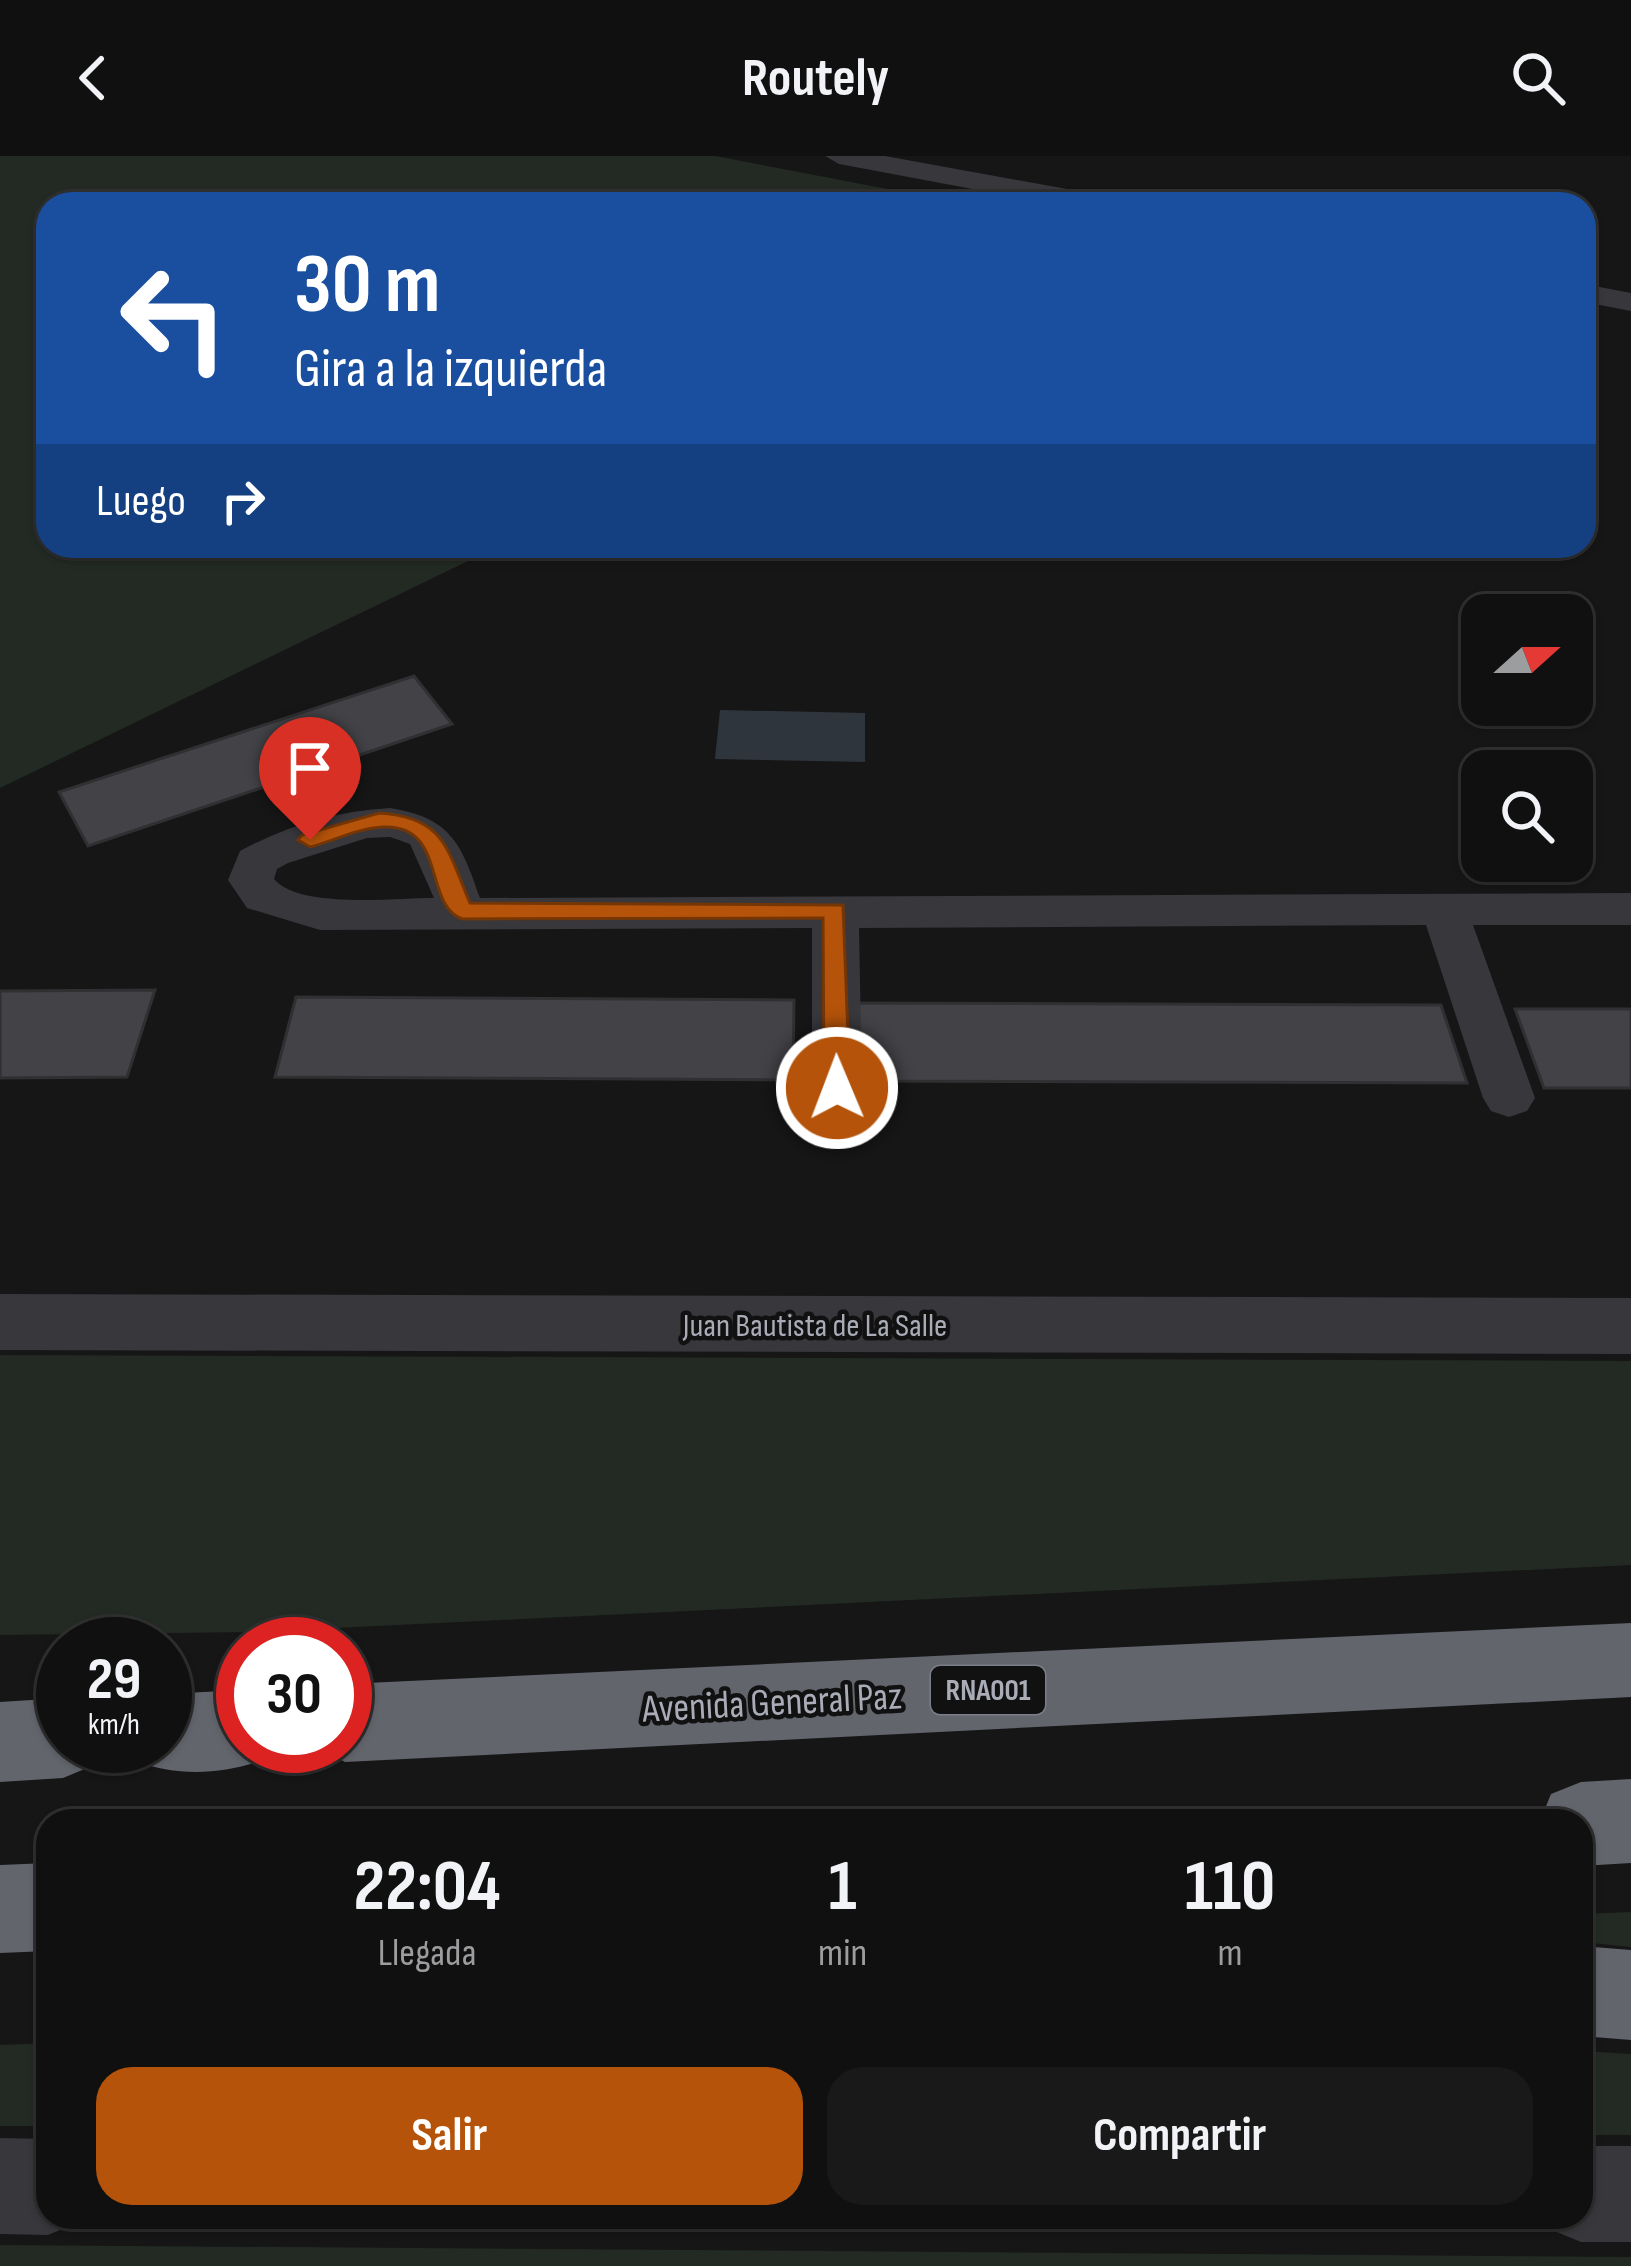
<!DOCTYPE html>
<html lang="es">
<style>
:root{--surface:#101011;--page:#19191a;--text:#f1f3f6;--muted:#9c9d9f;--line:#303031;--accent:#b45309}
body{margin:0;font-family:"Sofia Sans Condensed",sans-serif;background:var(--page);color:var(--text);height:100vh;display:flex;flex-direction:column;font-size:45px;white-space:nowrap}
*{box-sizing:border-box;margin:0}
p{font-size:39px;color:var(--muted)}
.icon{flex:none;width:66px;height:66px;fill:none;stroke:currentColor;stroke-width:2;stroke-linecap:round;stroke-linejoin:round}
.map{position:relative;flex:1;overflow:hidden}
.details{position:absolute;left:36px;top:1653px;width:1557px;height:420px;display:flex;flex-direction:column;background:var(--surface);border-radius:36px;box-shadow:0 3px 9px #0004,0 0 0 3px var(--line)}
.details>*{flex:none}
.hud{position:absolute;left:36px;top:36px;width:1560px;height:366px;border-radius:36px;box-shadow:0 3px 9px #0004,0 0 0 3px var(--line);background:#1a4fa0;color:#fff;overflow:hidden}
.needle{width:78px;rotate:69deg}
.fabs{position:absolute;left:1461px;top:438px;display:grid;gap:24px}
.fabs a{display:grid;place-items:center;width:132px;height:132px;border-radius:24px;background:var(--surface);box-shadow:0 3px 9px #0004,0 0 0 3px var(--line);font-size:60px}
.speed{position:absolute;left:36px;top:1461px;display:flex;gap:24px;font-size:60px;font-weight:700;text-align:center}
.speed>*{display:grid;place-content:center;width:156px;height:156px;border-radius:50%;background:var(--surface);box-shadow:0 3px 9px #0004,0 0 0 3px var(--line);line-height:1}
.speed small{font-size:30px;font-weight:400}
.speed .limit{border:18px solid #d22;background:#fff;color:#111}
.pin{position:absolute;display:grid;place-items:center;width:102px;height:102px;color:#fff;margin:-123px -51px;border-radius:50% 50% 50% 0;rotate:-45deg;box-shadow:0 0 12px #0007}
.pin .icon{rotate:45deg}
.me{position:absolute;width:132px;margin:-66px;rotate:359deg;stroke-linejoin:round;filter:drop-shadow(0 0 9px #0008)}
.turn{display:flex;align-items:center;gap:42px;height:252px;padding:0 60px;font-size:54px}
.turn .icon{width:156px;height:156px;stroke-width:2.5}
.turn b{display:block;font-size:84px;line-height:102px}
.then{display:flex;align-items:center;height:114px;padding:0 60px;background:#0003;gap:24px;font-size:45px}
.eta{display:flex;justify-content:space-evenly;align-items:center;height:204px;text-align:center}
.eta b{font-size:72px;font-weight:700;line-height:84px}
.button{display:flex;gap:24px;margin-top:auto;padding:24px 60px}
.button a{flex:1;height:138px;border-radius:36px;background:var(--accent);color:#fff;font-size:48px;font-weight:700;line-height:138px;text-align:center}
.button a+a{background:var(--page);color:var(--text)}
header{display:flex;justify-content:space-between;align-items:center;height:156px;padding:0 60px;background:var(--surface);font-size:54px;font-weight:700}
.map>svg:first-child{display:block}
.green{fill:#222a23}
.water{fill:#2f353c}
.building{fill:#434347;stroke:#303033;stroke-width:3}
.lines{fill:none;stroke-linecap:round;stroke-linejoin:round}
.minor{fill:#37373c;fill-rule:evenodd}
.tertiary{fill:#37373c;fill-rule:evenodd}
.motorway{fill:#63656d;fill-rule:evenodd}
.route{fill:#b45309;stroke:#753606;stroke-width:3}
.labels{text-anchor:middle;stroke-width:9;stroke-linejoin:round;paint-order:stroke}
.shield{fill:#111112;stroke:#7b7e86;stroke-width:3}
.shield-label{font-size:30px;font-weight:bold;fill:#a9acb7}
.street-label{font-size:33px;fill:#a9acb7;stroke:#111112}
.near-street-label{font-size:39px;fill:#a9acb7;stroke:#111112}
</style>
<header><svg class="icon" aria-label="back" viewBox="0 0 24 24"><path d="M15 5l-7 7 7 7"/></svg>Routely<svg class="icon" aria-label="search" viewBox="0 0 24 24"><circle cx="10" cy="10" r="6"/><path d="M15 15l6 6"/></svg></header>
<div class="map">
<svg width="1631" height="2110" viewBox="0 0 1631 2110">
<rect width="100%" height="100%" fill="#161617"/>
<!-- green -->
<path class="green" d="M 0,0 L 715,0 L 966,48 L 48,48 L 48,390 L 499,390 L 0,632 Z
M 0,1199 L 1631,1205 L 1631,1409 L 254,1476 L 0,1479 Z
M 1631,1756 L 1631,1791 L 1581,1786 L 1581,1758 Z
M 48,1887 L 48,1970 L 0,1970 L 0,1889 Z
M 1581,1895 L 1631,1898 L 1631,1979 L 1581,1979 Z
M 0,2089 L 1631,2101 L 1631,2110 L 0,2110 Z"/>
<!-- water -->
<path class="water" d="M 720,554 L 865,557 L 865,606 L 715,603 Z"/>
<!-- building -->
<path class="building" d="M 414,520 L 452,568 L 88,690 L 59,636 Z
M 155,834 L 127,921 L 0,922 L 0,835 Z
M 296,841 L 794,844 L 793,924 L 275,921 Z
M 852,847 L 1441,849 L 1467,927 L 853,925 Z
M 1515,853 L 1631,853 L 1631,932 L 1544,932 Z"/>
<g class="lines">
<!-- minor -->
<path class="minor" d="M 825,0 L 885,0 L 1100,39 L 1114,48 L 1053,48 L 839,8 Z
M 1584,128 L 1631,137 L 1631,155 L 1584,146 Z
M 390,652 C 451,662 461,687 480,742 L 1631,737 L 1631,769 L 1473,769 L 1535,942 L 1527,955 L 1509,961 L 1491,955 L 1483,942 L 1426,769 L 859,772 L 862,932 L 855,945 L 837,951 L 819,945 L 812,932 L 812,772 L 320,774 L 247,752 L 228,724 L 240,695 C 286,670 337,655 390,652 ZM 367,682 L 390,681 L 410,688 L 434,742 C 397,742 298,753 274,723 L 277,713 L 288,707 Z"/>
<!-- tertiary -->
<path class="tertiary" d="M 0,1138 L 1631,1142 L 1631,1198 L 0,1194 Z
M 0,1982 L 48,1983 L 48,2061 L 83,2061 L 82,2065 L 48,2079 L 0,2078 Z
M 1581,1990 L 1631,1990 L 1631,2086 L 1581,2086 L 1547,2072 L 1543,2061 L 1581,2061 Z"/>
<!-- motorway -->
<path class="motorway" d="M 1631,1467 L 1631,1541 L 345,1606 L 314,1590 L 345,1590 L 345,1528 Z
M 243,1534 L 243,1590 L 277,1590 L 272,1601 C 229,1618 179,1622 136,1605 L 130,1590 L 165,1590 L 165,1538 Z
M 63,1542 L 63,1590 L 101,1590 L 92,1610 L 63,1622 L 0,1626 L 0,1546 Z
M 1631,1623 L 1631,1707 L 1581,1710 L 1581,1665 L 1540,1665 L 1551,1638 L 1581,1626 Z
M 48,1707 L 48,1795 L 0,1797 L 0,1709 Z
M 1581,1790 L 1631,1794 L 1631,1884 L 1581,1880 Z"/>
</g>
<!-- route -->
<path class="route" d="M 379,657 C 445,661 447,693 470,747 L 843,749 L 850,932 L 846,939 L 837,942 L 824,932 L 823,762 L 462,763 C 423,749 447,668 383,671 C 359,672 333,685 310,691 L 298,684 L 302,679 Z"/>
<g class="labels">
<!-- shield labels -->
<rect class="shield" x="931" y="1510" width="114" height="48" rx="9"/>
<g class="shield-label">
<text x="988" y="1544">RNA001</text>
</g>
<!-- street labels -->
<g class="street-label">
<text x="815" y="1180">Juan Bautista de La Salle</text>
</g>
<!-- near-street labels -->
<g class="near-street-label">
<text transform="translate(772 1545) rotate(-3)" y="14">Avenida General Paz</text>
</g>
</g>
</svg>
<div class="fabs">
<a><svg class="needle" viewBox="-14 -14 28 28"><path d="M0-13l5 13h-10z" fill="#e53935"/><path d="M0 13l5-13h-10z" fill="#9c9d9f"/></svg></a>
<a><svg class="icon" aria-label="search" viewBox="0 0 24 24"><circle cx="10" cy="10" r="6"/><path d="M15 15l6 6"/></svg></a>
</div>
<div class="speed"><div>29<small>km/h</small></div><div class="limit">30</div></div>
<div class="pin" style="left:310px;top:684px;background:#d93025"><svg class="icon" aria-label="arrive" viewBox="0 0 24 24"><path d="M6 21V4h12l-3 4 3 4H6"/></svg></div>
<svg class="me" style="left:837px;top:932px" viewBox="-20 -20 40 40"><circle r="17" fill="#b45309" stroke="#fff" stroke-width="3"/><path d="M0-11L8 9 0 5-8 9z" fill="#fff"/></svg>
<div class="hud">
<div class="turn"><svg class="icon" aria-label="left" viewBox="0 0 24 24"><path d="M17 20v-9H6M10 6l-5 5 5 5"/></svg><div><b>30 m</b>Gira a la izquierda</div></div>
<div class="then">Luego<svg class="icon" aria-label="right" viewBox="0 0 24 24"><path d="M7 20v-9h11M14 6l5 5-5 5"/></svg></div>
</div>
<section class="details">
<div class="eta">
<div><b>22:04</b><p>Llegada</p></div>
<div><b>1</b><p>min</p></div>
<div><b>110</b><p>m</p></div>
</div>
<div class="button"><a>Salir</a><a>Compartir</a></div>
</section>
</div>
